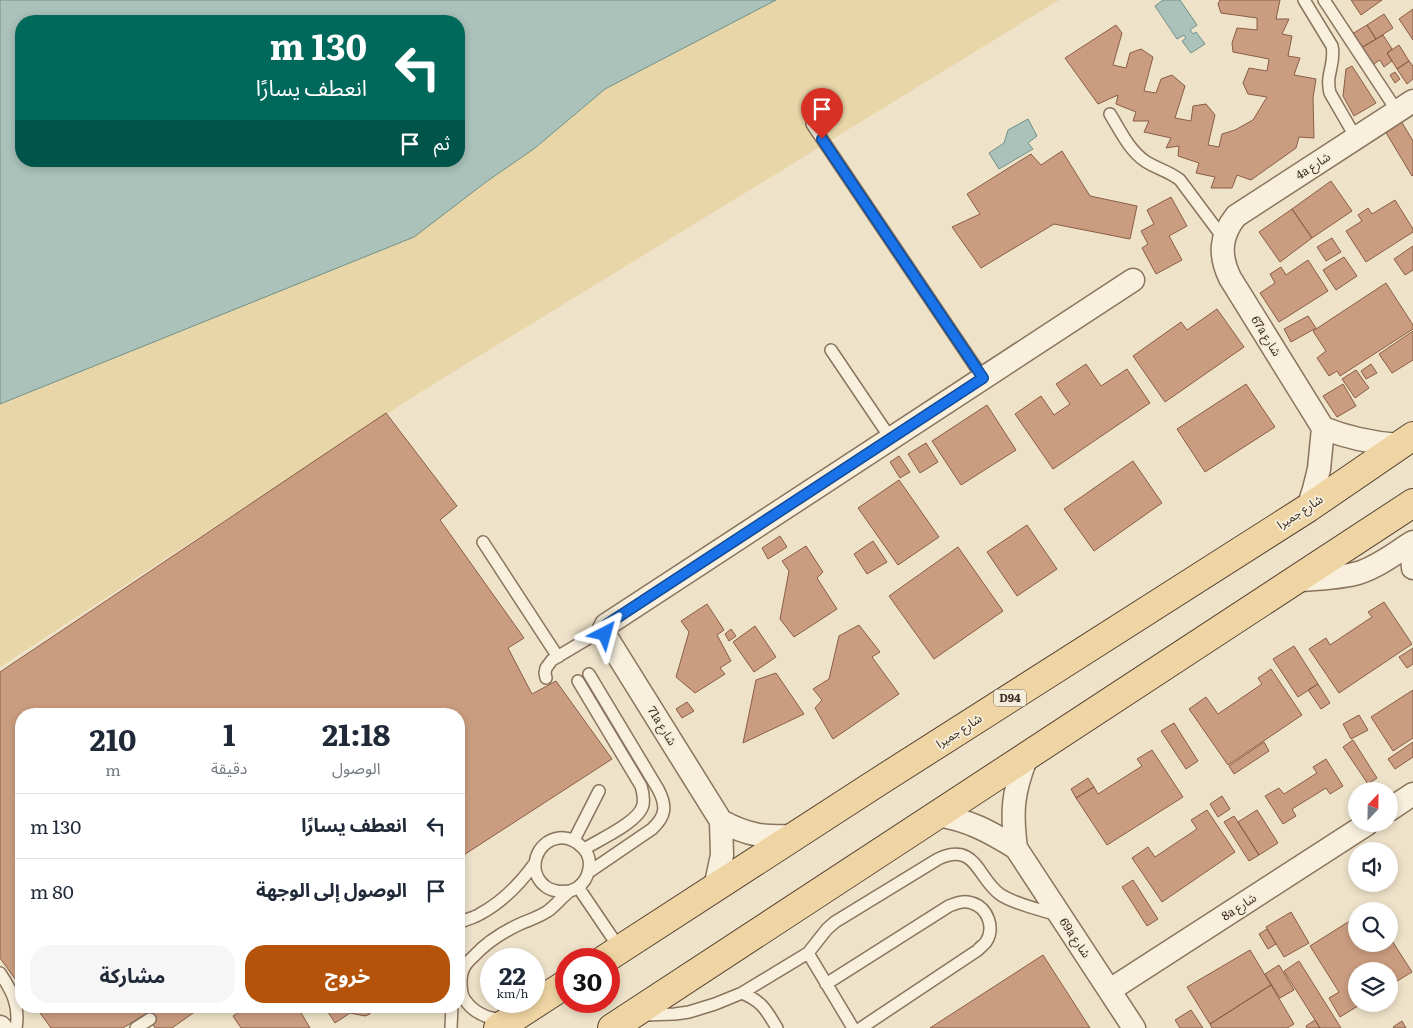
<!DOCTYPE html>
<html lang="ar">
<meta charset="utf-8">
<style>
:root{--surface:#fff;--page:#f6f6f7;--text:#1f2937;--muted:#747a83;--line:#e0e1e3;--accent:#b45309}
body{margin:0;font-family:Literata,"Noto Sans Arabic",serif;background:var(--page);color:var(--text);direction:rtl;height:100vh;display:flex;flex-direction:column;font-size:19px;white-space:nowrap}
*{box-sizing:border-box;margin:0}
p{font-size:16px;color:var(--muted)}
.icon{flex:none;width:28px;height:28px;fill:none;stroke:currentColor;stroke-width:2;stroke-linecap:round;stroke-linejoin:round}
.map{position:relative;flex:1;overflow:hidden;direction:ltr}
.panel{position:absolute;left:15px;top:708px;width:450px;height:305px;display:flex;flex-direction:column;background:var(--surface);border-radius:20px;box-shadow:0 2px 8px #0003;direction:rtl}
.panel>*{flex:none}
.top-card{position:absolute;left:15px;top:15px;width:450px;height:152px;border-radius:20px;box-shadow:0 2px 8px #0003;direction:rtl;background:#00695c;color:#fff;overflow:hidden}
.needle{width:32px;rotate:22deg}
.tools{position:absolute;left:1348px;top:782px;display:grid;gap:10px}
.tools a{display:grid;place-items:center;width:50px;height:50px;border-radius:50%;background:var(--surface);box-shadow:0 2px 8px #0003;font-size:25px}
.speed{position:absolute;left:480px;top:948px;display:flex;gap:10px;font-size:25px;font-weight:700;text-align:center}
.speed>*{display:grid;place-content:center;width:65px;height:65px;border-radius:50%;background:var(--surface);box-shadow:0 2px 8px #0003;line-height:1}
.speed small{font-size:12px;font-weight:400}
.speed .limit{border:8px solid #d22;background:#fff;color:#111}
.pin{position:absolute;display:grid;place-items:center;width:42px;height:42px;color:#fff;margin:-51px -21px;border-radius:50% 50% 50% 0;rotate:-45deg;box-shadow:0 0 5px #0007}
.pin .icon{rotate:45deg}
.me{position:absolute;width:55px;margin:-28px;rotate:39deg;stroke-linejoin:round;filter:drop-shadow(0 0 4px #0008)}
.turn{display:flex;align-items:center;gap:18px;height:105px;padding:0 15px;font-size:22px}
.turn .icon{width:65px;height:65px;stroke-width:2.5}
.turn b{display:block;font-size:35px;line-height:42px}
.then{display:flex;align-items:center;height:48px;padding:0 15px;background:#0003;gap:10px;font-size:19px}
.eta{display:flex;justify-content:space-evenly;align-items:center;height:85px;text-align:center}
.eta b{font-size:30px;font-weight:700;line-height:35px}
.cta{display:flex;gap:10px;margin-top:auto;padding:10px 15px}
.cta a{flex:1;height:58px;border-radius:20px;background:var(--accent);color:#fff;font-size:20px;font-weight:700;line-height:58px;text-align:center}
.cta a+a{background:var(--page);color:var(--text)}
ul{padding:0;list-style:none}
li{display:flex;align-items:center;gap:15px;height:65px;padding:0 15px;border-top:1px solid var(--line)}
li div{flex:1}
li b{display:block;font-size:19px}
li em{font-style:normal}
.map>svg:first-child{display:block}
.sand{fill:#e8d5a8}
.water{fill:#aac2ba;stroke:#709188;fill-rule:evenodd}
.building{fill:#cb9d80;stroke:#895d44}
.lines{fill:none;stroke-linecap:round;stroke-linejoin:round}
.service-casing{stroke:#8a745e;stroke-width:14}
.minor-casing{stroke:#8a745e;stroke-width:25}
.primary-casing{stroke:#584332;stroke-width:30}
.service{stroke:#f8efdd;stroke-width:11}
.minor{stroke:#f8efdd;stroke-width:22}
.primary{stroke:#efd5a3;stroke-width:28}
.route-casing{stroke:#114b97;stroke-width:12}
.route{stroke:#1a73e8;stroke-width:9}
.labels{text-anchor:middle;stroke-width:4;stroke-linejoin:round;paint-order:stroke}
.shield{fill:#f5ecd9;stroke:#736658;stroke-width:1}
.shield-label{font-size:11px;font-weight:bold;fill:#3b2d21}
.street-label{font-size:12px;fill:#3b2d21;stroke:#f5ecd9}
</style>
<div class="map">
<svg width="1413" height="1028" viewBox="0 0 1413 1028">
<rect width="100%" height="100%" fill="#eee2c9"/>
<!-- sand -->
<path class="sand" d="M 776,0 L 1059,0 L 419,393 L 0,667 L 0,404 L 126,353 L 486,182 L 535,148 L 605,89 Z"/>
<!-- water -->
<path class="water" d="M 0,0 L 776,0 L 605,89 L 535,148 L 486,182 L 414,237 L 0,404 ZM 459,21 L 459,161 L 21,161 L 21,21 Z
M 1163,0 L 1180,0 L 1197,25 L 1190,30 L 1193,34 L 1196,32 L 1205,44 L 1191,53 L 1182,41 L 1186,38 L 1184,35 L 1177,39 L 1155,6 Z
M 1028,119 L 1037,136 L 1028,143 L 1033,149 L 999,169 L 989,153 L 1004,143 L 1008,130 Z"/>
<!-- building -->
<path class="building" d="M 1220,0 L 1280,0 L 1276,19 L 1289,19 L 1282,34 L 1292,36 L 1288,56 L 1300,58 L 1294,75 L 1316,79 L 1313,98 L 1314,138 L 1299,137 L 1296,148 L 1251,180 L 1237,175 L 1232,188 L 1211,188 L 1215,177 L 1196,173 L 1199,163 L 1178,156 L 1179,146 L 1166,148 L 1171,138 L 1144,132 L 1149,121 L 1133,121 L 1136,112 L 1116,104 L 1118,95 L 1098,104 L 1065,58 L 1116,25 L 1122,33 L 1113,65 L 1126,68 L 1130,53 L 1141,49 L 1153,57 L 1144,91 L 1156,93 L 1161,79 L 1172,75 L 1185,86 L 1175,118 L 1191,121 L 1193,106 L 1206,104 L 1215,115 L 1208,145 L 1219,147 L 1222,134 L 1235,130 L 1253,120 L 1267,97 L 1248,94 L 1243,83 L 1249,68 L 1267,71 L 1269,59 L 1233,52 L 1232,43 L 1237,28 L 1257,30 L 1257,18 L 1221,13 L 1218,4 Z
M 1351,0 L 1382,0 L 1361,15 Z
M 1413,9 L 1413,40 L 1399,19 Z
M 1384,14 L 1393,28 L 1376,39 L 1367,25 Z
M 1367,25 L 1376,39 L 1361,48 L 1352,34 Z
M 1383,35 L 1392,49 L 1387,53 L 1392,61 L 1384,67 L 1380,60 L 1372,65 L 1361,48 Z
M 1399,45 L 1409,61 L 1397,69 L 1387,53 Z
M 1409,61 L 1413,66 L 1413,79 L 1407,84 L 1397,69 Z
M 1352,66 L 1376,103 L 1354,116 L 1343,96 L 1346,69 Z
M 1395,72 L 1400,79 L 1395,83 L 1390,75 Z
M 1401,121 L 1413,141 L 1413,175 L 1412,176 L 1385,131 Z
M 1062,151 L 1090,196 L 1137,206 L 1130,239 L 1054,224 L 981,268 L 952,227 L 980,214 L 967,194 L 1031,154 L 1041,165 Z
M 1331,181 L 1352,211 L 1312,238 L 1292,209 Z
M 1171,197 L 1187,226 L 1169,236 L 1182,260 L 1156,274 L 1142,248 L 1148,244 L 1141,231 L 1154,224 L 1147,210 Z
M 1395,200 L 1413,229 L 1413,232 L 1366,262 L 1346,231 L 1362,221 L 1358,215 L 1368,208 L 1372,214 Z
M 1292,209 L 1312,238 L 1280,262 L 1259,232 Z
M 1332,238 L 1341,252 L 1326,261 L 1317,247 Z
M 1413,246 L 1413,270 L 1405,275 L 1394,259 Z
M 1344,257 L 1357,276 L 1336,290 L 1323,270 Z
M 1308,260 L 1328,291 L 1279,322 L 1260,293 L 1275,283 L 1270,274 L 1281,267 L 1286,275 Z
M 1386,283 L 1413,325 L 1413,329 L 1340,376 L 1337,371 L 1329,376 L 1317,358 L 1326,351 L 1313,331 Z
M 1217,309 L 1244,347 L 1165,402 L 1133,356 L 1181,322 L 1187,330 Z
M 1308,316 L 1316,328 L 1291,342 L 1284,329 Z
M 1413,331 L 1413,360 L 1392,373 L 1379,354 Z
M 1086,364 L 1101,386 L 1127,369 L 1150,403 L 1053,469 L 1015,414 L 1041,396 L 1054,415 L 1070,404 L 1056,384 Z
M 1371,364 L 1377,373 L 1366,379 L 1361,371 Z
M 1356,370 L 1369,388 L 1355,398 L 1342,379 Z
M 1246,384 L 1275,427 L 1205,472 L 1177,429 Z
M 1343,384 L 1356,406 L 1337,417 L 1323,396 Z
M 987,405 L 1016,450 L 961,485 L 932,441 Z
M 386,413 L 457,506 L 440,520 L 524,638 L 508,648 L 532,694 L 556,681 L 612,759 L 459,858 L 459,714 L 21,714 L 21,987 L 0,958 L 0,672 Z
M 926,443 L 938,462 L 920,473 L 908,454 Z
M 899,456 L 910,472 L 900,478 L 890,462 Z
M 1133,461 L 1162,503 L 1094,551 L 1064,509 Z
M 899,480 L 939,537 L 898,565 L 858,508 Z
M 1027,525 L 1057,569 L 1017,596 L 987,552 Z
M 780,536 L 787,547 L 768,559 L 762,548 Z
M 873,541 L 887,562 L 867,574 L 854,554 Z
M 806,546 L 823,572 L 817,578 L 837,609 L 794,637 L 780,619 L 789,571 L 782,561 Z
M 958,547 L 1003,611 L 934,659 L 889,596 Z
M 1384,602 L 1412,644 L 1339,693 L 1309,649 L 1326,638 L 1330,645 L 1372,617 L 1368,612 Z
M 707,604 L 724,630 L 717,635 L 731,661 L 720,668 L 725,674 L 695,693 L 676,677 L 689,632 L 681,621 Z
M 859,625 L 880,652 L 872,657 L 899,694 L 833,739 L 815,708 L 822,700 L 813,689 L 829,679 L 839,636 Z
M 755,626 L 776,657 L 754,672 L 733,642 Z
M 731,629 L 736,636 L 729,641 L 725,634 Z
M 1294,646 L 1318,684 L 1298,697 L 1273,659 Z
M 1413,648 L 1413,664 L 1407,668 L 1399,657 Z
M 1271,669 L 1302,715 L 1228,765 L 1189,709 L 1206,697 L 1218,714 L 1262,684 L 1258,678 Z
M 776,673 L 804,714 L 743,743 L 756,680 Z
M 1318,684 L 1330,703 L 1321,709 L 1308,690 Z
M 1413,690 L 1413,738 L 1393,751 L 1371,717 Z
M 687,702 L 694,711 L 682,718 L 676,709 Z
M 1359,715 L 1368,730 L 1351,739 L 1343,724 Z
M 1174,723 L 1198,761 L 1186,769 L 1161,731 Z
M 1353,740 L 1377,778 L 1368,784 L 1343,747 Z
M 1264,742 L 1269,751 L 1234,774 L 1229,766 Z
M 1413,742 L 1413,757 L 1395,769 L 1388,759 Z
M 1152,750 L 1183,797 L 1107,845 L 1076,798 L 1094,787 L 1098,794 L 1142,766 L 1137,759 Z
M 1326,759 L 1343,786 L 1330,794 L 1326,788 L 1292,809 L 1296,816 L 1283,824 L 1265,796 L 1279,788 L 1284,794 L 1317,773 L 1313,767 Z
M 1088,778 L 1094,787 L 1076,798 L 1071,789 Z
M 1222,796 L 1230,809 L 1218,817 L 1210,804 Z
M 1207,810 L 1235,852 L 1162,902 L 1132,858 L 1148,847 L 1155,857 L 1197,829 L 1191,820 Z
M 1257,810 L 1278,843 L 1259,855 L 1238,822 Z
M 1234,816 L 1259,855 L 1249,861 L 1224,822 Z
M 1133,880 L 1158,919 L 1147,926 L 1122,887 Z
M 1291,912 L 1309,943 L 1284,957 L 1266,927 Z
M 1356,917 L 1356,944 L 1389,944 L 1389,936 L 1412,972 L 1389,986 L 1389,971 L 1356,971 L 1356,1004 L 1361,1004 L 1340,1017 L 1329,998 L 1339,992 L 1310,946 Z
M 1267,929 L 1276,944 L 1268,949 L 1259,934 Z
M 1250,950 L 1271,985 L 1210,1024 L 1187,987 Z
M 1043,955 L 1090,1028 L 930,1028 Z
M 1299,961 L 1341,1028 L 1320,1028 L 1284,971 Z
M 1279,965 L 1294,990 L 1280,998 L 1265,974 Z
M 1271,985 L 1294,1024 L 1287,1028 L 1212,1028 L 1210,1024 Z
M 35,1006 L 203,1006 L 172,1028 L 155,1028 L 147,1013 L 123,1028 L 51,1028 Z
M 249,1006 L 280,1006 L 284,1013 L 297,1006 L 310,1028 L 241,1028 L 233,1016 Z
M 324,1006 L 371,1006 L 372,1010 L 370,1014 L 365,1016 L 350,1013 L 335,1023 Z
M 1191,1010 L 1203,1028 L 1180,1028 L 1175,1020 Z
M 1315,1020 L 1320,1028 L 1307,1028 L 1306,1026 Z
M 1402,1021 L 1406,1028 L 1394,1028 L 1393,1027 Z"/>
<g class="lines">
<defs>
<path id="service" d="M 1304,0 L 1332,46 C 1336,64 1325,74 1330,93 L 1356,138
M 1324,0 L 1397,111
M 1110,114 C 1120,130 1129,150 1145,161 C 1157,169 1169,171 1180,180 L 1224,239
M 812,124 L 983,378
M 831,350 L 891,439
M 483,542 L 558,657
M 546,678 L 545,673 L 546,668 L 552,660 L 604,629
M 578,681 L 641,786 C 643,792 644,798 643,805 C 639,822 599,840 584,849
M 574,840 L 599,791
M 589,872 L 652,829 C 666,816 667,806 658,789 L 589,674
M 578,887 L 620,949
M 459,923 C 466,919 474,918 480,914 C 504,901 520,884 535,863
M 808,953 L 853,1028
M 0,973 C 12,991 20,1006 16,1028
M 826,984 L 949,906 C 957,903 964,900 972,903 C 988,908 995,928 986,942 C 984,945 980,947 978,950 L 861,1028
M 742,993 C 763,1002 766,1010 777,1028
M 643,1015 L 675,1014 L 689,1012 L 715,1004 L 742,993 L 808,953 L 827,929 L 835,922 L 938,859 C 977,841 977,879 1001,895 C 1017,905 1039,909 1057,915
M 504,1020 C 489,1019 474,1013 465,1000 C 461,995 461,989 461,982 C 461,970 465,964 474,956 C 487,942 503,932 520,924 C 529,920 539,917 548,911 C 556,905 562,897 570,891 C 573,890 575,889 577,888 C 590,879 594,859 583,848 C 577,842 568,837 559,838 C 536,841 526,871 545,886 C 552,892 562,892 570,891
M 136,1028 L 150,1019
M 451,1028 L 452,1006"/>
<path id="minor" d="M 1323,428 C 1348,438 1372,443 1399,445
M 1308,508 L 1314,489 L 1319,469 L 1323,428 L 1230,278 C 1219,255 1220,236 1236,216 L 1413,101
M 1413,543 L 1412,554 L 1413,568
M 1295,581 C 1315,578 1338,579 1358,573 C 1378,567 1395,553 1413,542
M 1389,810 L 1413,794
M 937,815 C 968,820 989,831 1016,848 L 1134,1028
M 721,821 C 749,836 764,837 795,836
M 1016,848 C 1011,810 1013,792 1027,756
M 715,888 L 722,855 L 721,821 L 607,638 L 604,629 L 606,625 L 1133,280
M 1110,990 L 1367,824
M 0,1027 L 1,1028"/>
<path id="primary" d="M 605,959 L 878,782 L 1308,508 L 1413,436
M 498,1028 L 566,984
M 612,1028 L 1413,503"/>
</defs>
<!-- service casing -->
<use href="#service" class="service-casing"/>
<!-- minor casing -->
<use href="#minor" class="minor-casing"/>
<!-- primary casing -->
<use href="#primary" class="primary-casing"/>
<!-- service -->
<use href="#service" class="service"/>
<!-- minor -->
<use href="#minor" class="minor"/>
<!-- primary -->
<use href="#primary" class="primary"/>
</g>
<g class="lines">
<defs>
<path id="route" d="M 605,634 L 604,630 L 606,625 L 983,378 L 822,139"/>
</defs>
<!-- route casing -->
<use href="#route" class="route-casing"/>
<!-- route -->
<use href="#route" class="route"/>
</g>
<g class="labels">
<!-- shield labels -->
<rect class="shield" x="994" y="689.5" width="32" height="17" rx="4"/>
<g class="shield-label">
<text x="1010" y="702">D94</text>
</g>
<!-- street labels -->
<g class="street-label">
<text transform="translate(1313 166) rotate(-33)" y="4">4a شارع</text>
<text transform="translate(1266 336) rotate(58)" y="4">67a شارع</text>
<text transform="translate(1300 512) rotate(-33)" y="4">شارع جميرا</text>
<text transform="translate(662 726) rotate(58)" y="4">71a شارع</text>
<text transform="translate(959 731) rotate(-33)" y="4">شارع جميرا</text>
<text transform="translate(1239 907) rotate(-33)" y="4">8a شارع</text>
<text transform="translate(1075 938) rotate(56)" y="4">69a شارع</text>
</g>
</g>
</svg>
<div class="tools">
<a><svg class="needle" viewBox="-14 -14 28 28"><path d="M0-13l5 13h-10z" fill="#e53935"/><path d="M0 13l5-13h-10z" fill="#747a83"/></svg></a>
<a><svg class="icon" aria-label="sound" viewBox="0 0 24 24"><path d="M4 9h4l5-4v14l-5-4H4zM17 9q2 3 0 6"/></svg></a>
<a><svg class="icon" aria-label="search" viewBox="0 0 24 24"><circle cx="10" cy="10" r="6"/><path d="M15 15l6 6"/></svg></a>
<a><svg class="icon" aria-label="layers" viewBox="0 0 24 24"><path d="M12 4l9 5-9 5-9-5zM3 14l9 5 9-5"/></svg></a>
</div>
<div class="speed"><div>22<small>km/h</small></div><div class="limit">30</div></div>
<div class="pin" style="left:822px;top:139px;background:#d93025"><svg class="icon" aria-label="arrive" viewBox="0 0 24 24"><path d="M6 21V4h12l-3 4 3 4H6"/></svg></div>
<svg class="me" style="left:605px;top:634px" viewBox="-20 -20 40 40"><path d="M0-17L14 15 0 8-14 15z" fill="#1a73e8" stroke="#fff" stroke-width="4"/></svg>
<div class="top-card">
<div class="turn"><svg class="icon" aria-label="left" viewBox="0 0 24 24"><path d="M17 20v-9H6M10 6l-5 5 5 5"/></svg><div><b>130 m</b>انعطف يسارًا</div></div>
<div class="then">ثم<svg class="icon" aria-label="arrive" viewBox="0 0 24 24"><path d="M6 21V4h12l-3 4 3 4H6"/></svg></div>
</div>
<section class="panel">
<div class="eta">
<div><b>21:18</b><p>الوصول</p></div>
<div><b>1</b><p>دقيقة</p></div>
<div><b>210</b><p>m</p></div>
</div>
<ul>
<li><svg class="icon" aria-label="left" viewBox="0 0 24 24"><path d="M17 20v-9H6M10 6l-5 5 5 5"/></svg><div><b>انعطف يسارًا</b></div><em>130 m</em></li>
<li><svg class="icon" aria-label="arrive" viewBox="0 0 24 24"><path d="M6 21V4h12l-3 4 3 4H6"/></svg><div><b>الوصول إلى الوجهة</b></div><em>80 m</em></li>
</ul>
<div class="cta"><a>خروج</a><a>مشاركة</a></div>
</section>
</div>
